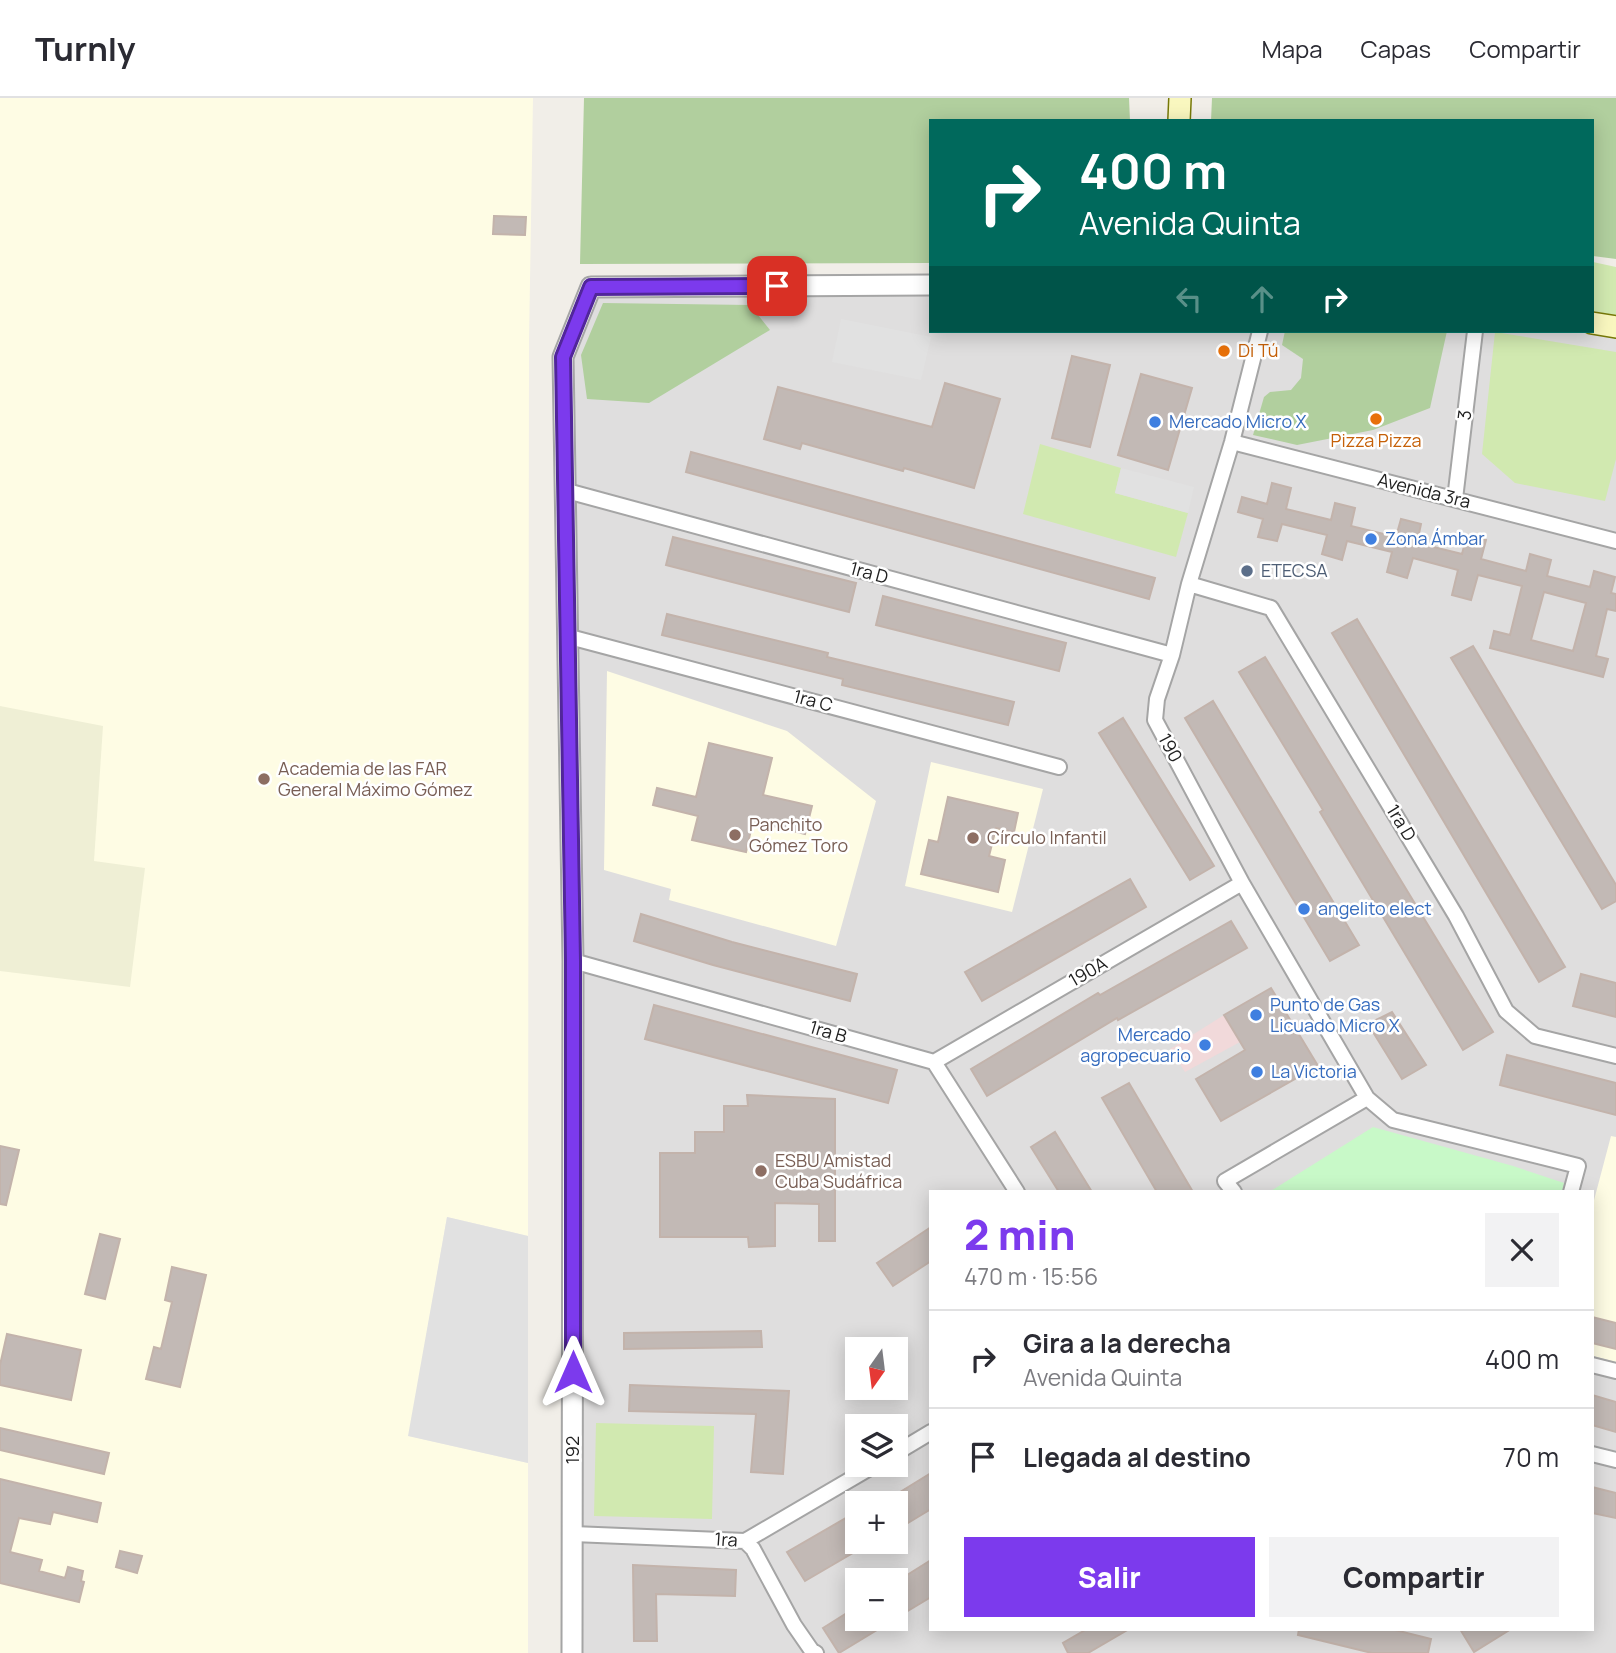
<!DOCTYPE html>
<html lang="es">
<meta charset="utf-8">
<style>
:root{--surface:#fff;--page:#f2f2f3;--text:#2b2b33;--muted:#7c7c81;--line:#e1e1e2;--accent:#7c3aed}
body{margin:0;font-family:Manrope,sans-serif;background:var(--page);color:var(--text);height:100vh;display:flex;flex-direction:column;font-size:26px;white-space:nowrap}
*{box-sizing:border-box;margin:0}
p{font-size:23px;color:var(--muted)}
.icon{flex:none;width:38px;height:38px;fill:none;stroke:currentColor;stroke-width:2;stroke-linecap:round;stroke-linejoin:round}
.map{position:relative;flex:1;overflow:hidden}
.panel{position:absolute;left:929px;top:1092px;width:665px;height:441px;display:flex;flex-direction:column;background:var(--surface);border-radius:0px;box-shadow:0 4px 18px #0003}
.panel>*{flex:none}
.guide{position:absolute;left:929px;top:21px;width:665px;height:214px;border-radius:0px;box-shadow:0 4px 18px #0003;background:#00695c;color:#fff;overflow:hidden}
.needle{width:46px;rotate:194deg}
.buttons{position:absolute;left:845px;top:1239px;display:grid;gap:14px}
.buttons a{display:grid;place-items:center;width:63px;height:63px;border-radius:0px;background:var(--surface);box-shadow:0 4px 18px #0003;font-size:35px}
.pin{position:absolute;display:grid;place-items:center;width:60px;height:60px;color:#fff;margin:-30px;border-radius:14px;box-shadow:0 4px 10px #0006}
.me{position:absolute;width:77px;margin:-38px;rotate:0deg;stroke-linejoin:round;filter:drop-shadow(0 0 5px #0008)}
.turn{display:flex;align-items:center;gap:24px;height:147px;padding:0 35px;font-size:32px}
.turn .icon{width:91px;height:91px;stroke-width:2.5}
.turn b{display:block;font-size:49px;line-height:60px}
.lanes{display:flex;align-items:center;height:66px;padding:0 35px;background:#0003;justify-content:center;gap:35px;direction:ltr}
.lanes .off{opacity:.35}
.round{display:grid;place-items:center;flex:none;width:74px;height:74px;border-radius:0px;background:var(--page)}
.summary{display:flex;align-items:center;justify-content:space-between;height:119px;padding:0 35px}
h1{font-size:42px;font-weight:800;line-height:52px;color:var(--accent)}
.button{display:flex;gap:14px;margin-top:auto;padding:14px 35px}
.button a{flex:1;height:80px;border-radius:0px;background:var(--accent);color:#fff;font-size:28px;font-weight:800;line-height:80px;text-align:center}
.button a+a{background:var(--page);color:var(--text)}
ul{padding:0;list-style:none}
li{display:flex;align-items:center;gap:21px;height:98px;padding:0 35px;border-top:2px solid var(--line)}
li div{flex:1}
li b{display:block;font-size:26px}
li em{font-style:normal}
header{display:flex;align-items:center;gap:42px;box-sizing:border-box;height:98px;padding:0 35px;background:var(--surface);border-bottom:2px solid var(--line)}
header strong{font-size:33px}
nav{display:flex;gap:38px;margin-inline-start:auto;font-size:24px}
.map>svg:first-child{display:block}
.residential{fill:#dfdede;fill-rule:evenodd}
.commercial{fill:#f1d9da}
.education{fill:#fefce4}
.farmland{fill:#efefd5}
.grass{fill:#d1e9b0}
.forest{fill:#b1cf9e}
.park{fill:#c8f9c8}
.parking{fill:#e1e1e1}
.building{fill:#c2b9b5;stroke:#c3b3ab;stroke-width:2;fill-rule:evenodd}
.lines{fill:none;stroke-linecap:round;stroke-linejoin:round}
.minor-casing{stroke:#a5a5a5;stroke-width:18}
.tertiary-casing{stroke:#a5a5a5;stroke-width:23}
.secondary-casing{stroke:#777908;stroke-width:24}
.minor{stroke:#fff;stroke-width:14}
.tertiary{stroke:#fff;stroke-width:19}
.secondary{stroke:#f9f7bf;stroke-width:21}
.route-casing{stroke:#51269a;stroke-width:18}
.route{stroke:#7c3aed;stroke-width:12}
.food-dot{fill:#e8710a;stroke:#fff;stroke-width:2.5}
.shop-dot{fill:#3f7fe0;stroke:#fff;stroke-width:2.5}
.service-dot{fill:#5c6f8a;stroke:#fff;stroke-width:2.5}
.education-dot{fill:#8d6e63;stroke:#fff;stroke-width:2.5}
.labels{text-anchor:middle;stroke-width:5;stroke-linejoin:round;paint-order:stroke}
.food-label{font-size:18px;fill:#c56008;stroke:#fff;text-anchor:start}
.street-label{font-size:18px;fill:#212121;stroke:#fff}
.shop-label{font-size:18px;fill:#366cbe;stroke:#fff;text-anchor:start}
.service-label{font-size:18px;fill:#4e5e75;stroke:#fff;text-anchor:start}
.education-label{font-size:18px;fill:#785e54;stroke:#fff;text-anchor:start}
</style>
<header>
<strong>Turnly</strong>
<nav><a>Mapa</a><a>Capas</a><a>Compartir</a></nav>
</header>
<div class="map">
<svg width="1616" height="1555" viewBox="0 0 1616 1555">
<rect width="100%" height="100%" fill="#f1eee8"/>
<!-- residential -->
<path class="residential" d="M 931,187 L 931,233 L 1592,233 L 1616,229 L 1616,1555 L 572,1555 L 563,259 L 591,189 ZM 931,1094 L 1592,1094 L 1592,1531 L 931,1531 ZM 858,1251 L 896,1251 L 896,1290 L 858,1290 ZM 858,1328 L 896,1328 L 896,1367 L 858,1367 ZM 858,1405 L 896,1405 L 896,1444 L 858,1444 ZM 858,1482 L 896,1482 L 896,1521 L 858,1521 Z"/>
<!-- commercial -->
<path class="commercial" d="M 1224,917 L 1240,944 L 1185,974 L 1170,951 Z"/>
<!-- education -->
<path class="education" d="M 0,0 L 533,0 L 529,244 L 528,1138 L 447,1119 L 409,1338 L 528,1365 L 528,1555 L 0,1555 Z
M 607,573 L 787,633 L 876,703 L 836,848 L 669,802 L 671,791 L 604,772 Z
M 931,664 L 1043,691 L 1012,814 L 905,788 Z
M 1611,1038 L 1616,1039 L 1616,1264 L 1593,1258 L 1593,1106 Z"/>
<!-- farmland -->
<path class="farmland" d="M 0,608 L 103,628 L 94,763 L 145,770 L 130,889 L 0,873 Z"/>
<!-- grass -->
<path class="grass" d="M 1593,164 L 1616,169 L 1616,218 L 1593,213 Z
M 1495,234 L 1616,254 L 1616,361 L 1605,403 L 1515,385 L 1482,356 Z
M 1040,346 L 1121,370 L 1115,395 L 1188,415 L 1176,459 L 1023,416 Z
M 596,1325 L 714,1328 L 712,1421 L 594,1418 Z"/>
<!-- forest -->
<path class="forest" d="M 584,0 L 1129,0 L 1130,23 L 931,23 L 931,165 L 580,166 Z
M 1212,0 L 1616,0 L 1616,161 L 1593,158 L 1592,23 L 1211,23 Z
M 603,205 L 750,207 L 770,232 L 649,305 L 587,301 L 581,257 Z
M 1285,233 L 1447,233 L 1430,310 L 1373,332 L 1297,347 L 1253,337 L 1264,299 L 1270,294 L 1291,292 L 1301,280 L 1303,261 L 1282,247 Z"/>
<!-- park -->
<path class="park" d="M 1373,1029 L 1513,1068 L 1564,1085 L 1562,1094 L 1269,1094 Z"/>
<!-- parking -->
<path class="parking" d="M 841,221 L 931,239 L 921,282 L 832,264 Z
M 1121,370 L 1194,389 L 1188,415 L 1115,395 Z
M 447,1119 L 528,1138 L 528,1365 L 408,1338 Z"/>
<!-- building -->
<path class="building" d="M 494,118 L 526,119 L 525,137 L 493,136 Z
M 1072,258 L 1110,267 L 1090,349 L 1052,340 Z
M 1141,276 L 1192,290 L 1168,372 L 1118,357 Z
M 945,285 L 1000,301 L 974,390 L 904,370 L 903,373 L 802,345 L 800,351 L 764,341 L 778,289 L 932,329 Z
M 691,354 L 1155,480 L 1149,501 L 686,374 Z
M 1272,385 L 1291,390 L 1286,411 L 1331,422 L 1335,405 L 1355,410 L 1351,428 L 1396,439 L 1401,421 L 1421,426 L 1417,445 L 1462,456 L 1467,437 L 1486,442 L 1481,461 L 1526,473 L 1530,456 L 1551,462 L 1547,478 L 1590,489 L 1594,473 L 1615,479 L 1611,495 L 1616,496 L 1616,513 L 1607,511 L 1596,558 L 1608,561 L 1603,579 L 1490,550 L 1494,533 L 1510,537 L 1522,488 L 1478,477 L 1471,502 L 1452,497 L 1458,472 L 1413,460 L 1407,480 L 1387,474 L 1392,454 L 1347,443 L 1342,462 L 1322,456 L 1327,437 L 1282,426 L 1277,443 L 1258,439 L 1263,421 L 1238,414 L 1242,399 L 1267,406 ZM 1544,494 L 1586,505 L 1573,553 L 1531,542 Z
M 673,439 L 856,485 L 849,514 L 666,467 Z
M 883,498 L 1066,545 L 1059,573 L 876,527 Z
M 667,516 L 828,555 L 827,559 L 1014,604 L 1008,627 L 842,587 L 843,581 L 662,537 Z
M 1357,521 L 1565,869 L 1539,884 L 1332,535 Z
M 1473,548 L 1616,787 L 1616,803 L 1602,811 L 1451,560 Z
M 1265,559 L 1493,934 L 1463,952 L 1320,714 L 1323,712 L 1239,574 Z
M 1213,603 L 1359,847 L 1330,863 L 1185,620 Z
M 1123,620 L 1214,768 L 1190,782 L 1099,635 Z
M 709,645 L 772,660 L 763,697 L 812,708 L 805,736 L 753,723 L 746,754 L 692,742 L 698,718 L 653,707 L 657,690 L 696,699 Z
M 948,699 L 1018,715 L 1014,734 L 996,730 L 989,758 L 1005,762 L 998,794 L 921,776 L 929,742 L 938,744 Z
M 1130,781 L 1146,809 L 982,903 L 965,874 Z
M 641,816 L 732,844 L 857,876 L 850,903 L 713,867 L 634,843 Z
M 1231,823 L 1247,850 L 1118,922 L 1117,920 L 987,998 L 971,971 L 1098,895 L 1100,897 Z
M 1581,876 L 1616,885 L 1616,919 L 1573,908 Z
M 1271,890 L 1318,968 L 1221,1023 L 1196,981 L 1245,952 L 1224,917 Z
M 654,907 L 897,972 L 888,1005 L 645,941 Z
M 1392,914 L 1426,967 L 1402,981 L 1368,926 Z
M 1507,957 L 1616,985 L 1616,1017 L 1500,987 Z
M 1129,985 L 1180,1072 L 1193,1094 L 1157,1094 L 1102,1000 Z
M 747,997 L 835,1001 L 835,1143 L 819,1143 L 819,1106 L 775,1105 L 775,1148 L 749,1149 L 748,1139 L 660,1139 L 660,1055 L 695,1055 L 695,1034 L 724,1034 L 724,1008 L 748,1008 Z
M 1055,1034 L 1092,1094 L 1059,1094 L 1031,1049 Z
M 0,1048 L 19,1052 L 6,1107 L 0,1106 Z
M 931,1129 L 931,1163 L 893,1188 L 877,1165 Z
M 100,1136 L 120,1141 L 105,1201 L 85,1196 Z
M 172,1169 L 206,1177 L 180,1289 L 146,1281 L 154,1249 L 161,1251 L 172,1204 L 165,1202 Z
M 1592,1219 L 1616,1225 L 1616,1251 L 1592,1245 Z
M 761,1233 L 762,1249 L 624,1251 L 624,1235 Z
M 7,1236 L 81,1252 L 71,1302 L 0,1287 L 0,1267 Z
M 630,1287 L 789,1293 L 783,1376 L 751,1374 L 756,1316 L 629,1313 Z
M 1592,1297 L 1616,1304 L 1616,1334 L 1592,1327 Z
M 0,1330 L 109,1355 L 104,1376 L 0,1352 Z
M 931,1375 L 931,1411 L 908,1425 L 892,1399 Z
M 0,1381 L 101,1405 L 97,1424 L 53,1414 L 50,1426 L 19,1420 L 10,1454 L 42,1462 L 39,1473 L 65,1480 L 68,1469 L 83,1473 L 81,1483 L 84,1484 L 79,1504 L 0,1485 Z
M 1592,1389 L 1616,1395 L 1616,1420 L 1592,1415 Z
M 858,1413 L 858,1452 L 805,1483 L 787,1454 Z
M 120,1453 L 142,1458 L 137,1475 L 116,1469 Z
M 931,1462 L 931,1499 L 896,1520 L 896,1484 Z
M 633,1467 L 736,1472 L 735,1498 L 656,1496 L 657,1543 L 634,1543 Z
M 858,1508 L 858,1521 L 895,1521 L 839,1555 L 823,1530 Z
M 1087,1531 L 1129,1531 L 1088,1555 L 1068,1555 L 1063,1545 Z
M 1299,1531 L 1391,1531 L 1431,1541 L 1428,1555 L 1372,1555 L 1298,1537 Z
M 1460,1531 L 1511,1531 L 1474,1554 Z"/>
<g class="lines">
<defs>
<path id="minor" d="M 1260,233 L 1232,344 L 1189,486 L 1172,557 L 1157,601 L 1155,622 L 1242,785 L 1367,1000 L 1393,1022 L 1578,1068 L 1571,1094
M 1232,344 L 1616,443
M 567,393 L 1172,557
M 1455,401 L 1475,233
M 1189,486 L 1271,510 L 1456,818 L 1506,913 L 1535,938 L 1616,958
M 566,538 L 1059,669
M 573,863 L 934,964 L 1017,1094
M 934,964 L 1242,785
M 1234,1094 L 1225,1083 L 1367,1000
M 1592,1267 L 1616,1273
M 896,1355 L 931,1334
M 1592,1356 L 1616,1362
M 573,1436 L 745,1443 L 753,1451 L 794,1527 L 812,1553 L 816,1555
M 745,1443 L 875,1367"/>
<path id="tertiary" d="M 572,1555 L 573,863 L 563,259 L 591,189 L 931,187"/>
<path id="secondary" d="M 1179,23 L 1180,0
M 1592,225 L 1616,229"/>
</defs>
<!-- minor casing -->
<use href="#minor" class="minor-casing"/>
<!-- tertiary casing -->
<use href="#tertiary" class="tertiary-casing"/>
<!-- secondary casing -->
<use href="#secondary" class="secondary-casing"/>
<!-- minor -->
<use href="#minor" class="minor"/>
<!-- tertiary -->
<use href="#tertiary" class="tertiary"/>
<!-- secondary -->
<use href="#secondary" class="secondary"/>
</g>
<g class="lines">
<defs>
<path id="route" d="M 573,1274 L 573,863 L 563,259 L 591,189 L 777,188"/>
</defs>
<!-- route casing -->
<use href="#route" class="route-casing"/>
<!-- route -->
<use href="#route" class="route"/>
</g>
<!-- markers -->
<g class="food-dot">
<circle cx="1224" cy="253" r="7"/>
<circle cx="1376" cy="321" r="7"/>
</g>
<g class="shop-dot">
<circle cx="1155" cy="324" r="7"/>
<circle cx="1371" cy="441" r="7"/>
<circle cx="1304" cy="811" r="7"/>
<circle cx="1256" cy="917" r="7"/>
<circle cx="1205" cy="947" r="7"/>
<circle cx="1257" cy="974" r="7"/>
</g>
<circle class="service-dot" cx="1247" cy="473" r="7"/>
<g class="education-dot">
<circle cx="264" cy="681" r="7"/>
<circle cx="735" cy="737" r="7"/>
<circle cx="973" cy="740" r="7"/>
<circle cx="761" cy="1073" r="7"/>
</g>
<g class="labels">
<!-- food labels -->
<g class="food-label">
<text x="1238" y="259">Di Tú</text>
<text x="1376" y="349" text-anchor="middle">Pizza Pizza</text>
</g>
<!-- street labels -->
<g class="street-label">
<text transform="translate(1465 317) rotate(-83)" y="6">3</text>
<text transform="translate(1424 393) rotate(14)" y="6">Avenida 3ra</text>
<text transform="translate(869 475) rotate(15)" y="6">1ra D</text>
<text transform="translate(813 603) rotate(15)" y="6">1ra C</text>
<text transform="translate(1170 650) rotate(62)" y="6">190</text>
<text transform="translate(1401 725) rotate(59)" y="6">1ra D</text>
<text transform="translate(1088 874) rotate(-30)" y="6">190A</text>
<text transform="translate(828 934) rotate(16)" y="6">1ra B</text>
<text transform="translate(573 1352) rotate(-90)" y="6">192</text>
<text transform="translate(726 1442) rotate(4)" y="6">1ra</text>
</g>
<!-- shop labels -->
<g class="shop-label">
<text x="1169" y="330">Mercado Micro X</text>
<text x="1385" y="447">Zona Ámbar</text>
<text x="1318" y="817">angelito elect</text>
<text x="1270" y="913">Punto de Gas<tspan x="1270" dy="21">Licuado Micro X</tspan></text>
<text x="1191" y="943" text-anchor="end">Mercado<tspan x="1191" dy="21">agropecuario</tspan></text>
<text x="1271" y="980">La Victoria</text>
</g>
<!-- service labels -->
<g class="service-label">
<text x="1261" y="479">ETECSA</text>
</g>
<!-- education labels -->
<g class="education-label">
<text x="278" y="677">Academia de las FAR<tspan x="278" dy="21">General Máximo Gómez</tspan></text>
<text x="749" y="733">Panchito<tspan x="749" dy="21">Gómez Toro</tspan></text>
<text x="987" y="746">Círculo Infantil</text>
<text x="775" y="1069">ESBU Amistad<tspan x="775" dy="21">Cuba Sudáfrica</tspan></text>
</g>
</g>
</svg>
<div class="buttons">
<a><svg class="needle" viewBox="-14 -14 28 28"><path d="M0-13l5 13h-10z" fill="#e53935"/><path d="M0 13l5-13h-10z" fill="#7c7c81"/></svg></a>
<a><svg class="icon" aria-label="layers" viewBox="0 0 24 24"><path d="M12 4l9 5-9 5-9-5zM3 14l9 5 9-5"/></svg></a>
<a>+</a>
<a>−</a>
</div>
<div class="pin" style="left:777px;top:188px;background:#d93025"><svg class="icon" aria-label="arrive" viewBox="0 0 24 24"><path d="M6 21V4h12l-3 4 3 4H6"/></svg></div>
<svg class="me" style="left:573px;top:1274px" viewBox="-20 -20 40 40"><path d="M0-17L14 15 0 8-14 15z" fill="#7c3aed" stroke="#fff" stroke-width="4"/></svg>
<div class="guide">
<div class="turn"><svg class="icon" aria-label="right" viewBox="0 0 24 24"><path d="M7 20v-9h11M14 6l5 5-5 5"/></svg><div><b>400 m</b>Avenida Quinta</div></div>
<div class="lanes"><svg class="icon off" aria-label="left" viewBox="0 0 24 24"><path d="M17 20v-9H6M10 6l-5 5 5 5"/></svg><svg class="icon off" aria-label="ahead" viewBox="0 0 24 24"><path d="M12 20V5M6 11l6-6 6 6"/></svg><svg class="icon" aria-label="right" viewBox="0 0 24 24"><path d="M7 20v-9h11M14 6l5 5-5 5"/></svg></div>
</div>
<section class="panel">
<div class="summary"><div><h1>2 min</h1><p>470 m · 15:56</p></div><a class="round"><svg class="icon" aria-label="close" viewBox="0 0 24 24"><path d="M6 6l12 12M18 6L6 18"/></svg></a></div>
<ul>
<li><svg class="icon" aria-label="right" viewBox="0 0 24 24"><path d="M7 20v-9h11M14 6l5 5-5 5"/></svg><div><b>Gira a la derecha</b><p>Avenida Quinta</p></div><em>400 m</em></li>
<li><svg class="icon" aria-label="arrive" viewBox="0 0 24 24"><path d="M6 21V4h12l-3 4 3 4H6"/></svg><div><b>Llegada al destino</b></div><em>70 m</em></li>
</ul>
<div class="button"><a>Salir</a><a>Compartir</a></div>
</section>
</div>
